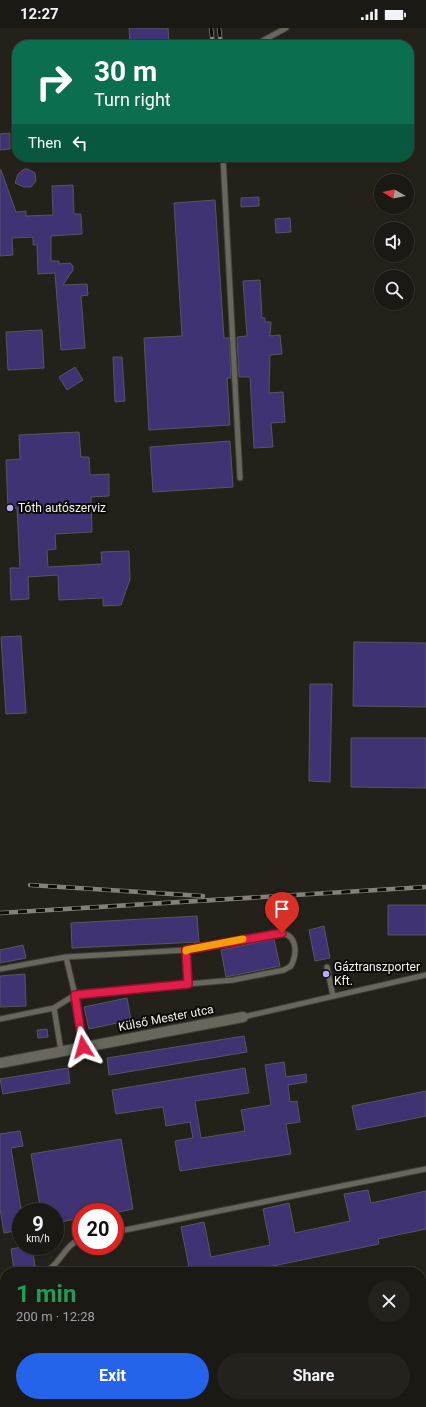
<!DOCTYPE html>
<meta charset="utf-8">
<style>
:root{--surface:#1a1914;--page:#23221d;--text:#f1f3f6;--muted:#9fa0a0;--line:#383834;--accent:#2563eb}
body{margin:0;font-family:Roboto,sans-serif;background:var(--page);color:var(--text);height:100vh;display:flex;flex-direction:column;font-size:15px;white-space:nowrap}
*{box-sizing:border-box;margin:0}
p{font-size:13px;color:var(--muted)}
.icon{flex:none;width:22px;height:22px;fill:none;stroke:currentColor;stroke-width:2;stroke-linecap:round;stroke-linejoin:round}
.map{position:relative;flex:1;overflow:hidden}
.side{position:absolute;left:0px;top:1239px;width:426px;height:140px;display:flex;flex-direction:column;background:var(--surface);border-radius:16px 16px 0 0;box-shadow:0 1px 3px #0004,0 0 0 1px var(--line)}
.side>*{flex:none}
.banner{position:absolute;left:12px;top:12px;width:402px;height:122px;border-radius:16px;box-shadow:0 1px 3px #0004,0 0 0 1px var(--line);background:#0b6e4f;color:#fff;overflow:hidden}
.needle{width:26px;rotate:279deg}
.controls{position:absolute;left:374px;top:146px;display:grid;gap:8px}
.controls a{display:grid;place-items:center;width:40px;height:40px;border-radius:50%;background:var(--surface);box-shadow:0 1px 3px #0004,0 0 0 1px var(--line);font-size:20px}
.speed{position:absolute;left:12px;top:1175px;display:flex;gap:8px;font-size:20px;font-weight:700;text-align:center}
.speed>*{display:grid;place-content:center;width:52px;height:52px;border-radius:50%;background:var(--surface);box-shadow:0 1px 3px #0004,0 0 0 1px var(--line);line-height:1}
.speed small{font-size:10px;font-weight:400}
.speed .limit{border:6px solid #d22;background:#fff;color:#111}
.pin{position:absolute;display:grid;place-items:center;width:34px;height:34px;color:#fff;margin:-41px -17px;border-radius:50% 50% 50% 0;rotate:-45deg;box-shadow:0 0 4px #0007}
.pin .icon{rotate:45deg}
.me{position:absolute;width:44px;margin:-22px;rotate:352deg;stroke-linejoin:round;filter:drop-shadow(0 0 3px #0008)}
.turn{display:flex;align-items:center;gap:14px;height:84px;padding:0 16px;font-size:18px}
.turn .icon{width:52px;height:52px;stroke-width:2.5}
.turn b{display:block;font-size:28px;line-height:34px}
.then{display:flex;align-items:center;height:38px;padding:0 16px;background:#0003;gap:8px;font-size:15px}
.round{display:grid;place-items:center;flex:none;width:42px;height:42px;border-radius:21px;background:var(--page)}
.headline{display:flex;align-items:center;justify-content:space-between;height:68px;padding:0 16px}
h1{font-size:24px;font-weight:700;line-height:30px;color:#1e9e55}
.primary-button{display:flex;gap:8px;margin-top:auto;padding:8px 16px}
.primary-button a{flex:1;height:46px;border-radius:24px;background:var(--accent);color:#fff;font-size:16px;font-weight:700;line-height:46px;text-align:center}
.primary-button a+a{background:var(--page);color:var(--text)}
.status{display:flex;justify-content:space-between;align-items:center;height:28px;padding:0 20px;background:var(--surface);direction:ltr}
.status svg{height:11px;fill:currentColor}
.map>svg:first-child{display:block}
.building{fill:#403373;stroke:#57565e}
.lines{fill:none;stroke-linecap:round;stroke-linejoin:round}
.service-casing{stroke:#403d38;stroke-width:7}
.minor-casing{stroke:#403d38;stroke-width:12}
.service{stroke:#69665e;stroke-width:5}
.minor{stroke:#69665e;stroke-width:10}
.rail-casing{stroke:#83817a;stroke-width:4.5}
.rail{stroke:#0c0b08;stroke-width:3;stroke-dasharray:9;stroke-linecap:butt}
.route-casing{stroke:#92132f;stroke-width:10}
.route{stroke:#e11d48;stroke-width:7}
.slow{stroke:#f59e0b;stroke-width:7}
.poi-dot{fill:#b5acf8;stroke:#0c0b08;stroke-width:1.5}
.labels{text-anchor:middle;stroke-width:4;stroke-linejoin:round;paint-order:stroke}
.poi-label{font-size:12px;fill:#f4f2ed;stroke:#0c0b08;text-anchor:start}
.street-label{font-size:12px;fill:#f4f2ed;stroke:#0c0b08}
</style>
<div class="status"><b>12:27</b><svg viewBox="0 0 49 12"><path d="M0 12V9h3v3zM5 12V6h3v6zM10 12V3h3v9zM15 12V0h3v12zM26 1h20v11H26zM47 4h2v5h-2z"/></svg></div>
<div class="map">
<svg width="426" height="1379" viewBox="0 0 426 1379">
<rect width="100%" height="100%" fill="#23211a"/>
<!-- building -->
<path class="building" d="M 129,0 L 168,0 L 169,17 L 130,17 Z
M 10,105 L 10,121 L 0,122 L 0,106 Z
M 24,141 L 28,141 L 35,145 L 36,153 L 31,159 L 24,159 L 15,155 L 18,146 Z
M 0,142 L 1,142 L 16,184 L 26,183 L 26,188 L 53,187 L 52,158 L 73,157 L 74,186 L 81,186 L 82,206 L 51,208 L 51,233 L 59,233 L 59,236 L 70,235 L 73,238 L 73,242 L 63,257 L 87,256 L 88,267 L 81,268 L 85,320 L 61,322 L 55,245 L 38,246 L 37,217 L 33,217 L 33,209 L 12,210 L 13,227 L 0,228 Z
M 259,169 L 259,178 L 241,179 L 241,170 Z
M 215,172 L 224,310 L 229,310 L 231,350 L 227,350 L 230,397 L 149,402 L 144,310 L 182,308 L 174,175 Z
M 290,190 L 291,204 L 276,205 L 275,191 Z
M 260,252 L 262,290 L 265,290 L 265,294 L 271,294 L 270,308 L 280,307 L 282,326 L 270,327 L 269,365 L 283,364 L 285,394 L 271,395 L 273,419 L 254,420 L 250,349 L 239,349 L 237,309 L 247,308 L 243,253 Z
M 42,302 L 44,340 L 8,342 L 6,304 Z
M 113,329 L 122,329 L 125,373 L 115,374 Z
M 75,339 L 83,352 L 67,362 L 59,349 Z
M 79,404 L 81,429 L 89,429 L 90,447 L 109,446 L 109,468 L 91,469 L 92,504 L 55,506 L 56,521 L 47,522 L 48,539 L 102,536 L 101,524 L 129,523 L 130,551 L 121,577 L 103,578 L 103,570 L 59,572 L 58,547 L 28,549 L 29,571 L 11,572 L 10,540 L 20,540 L 17,480 L 8,481 L 6,432 L 20,431 L 19,407 Z
M 230,413 L 233,459 L 153,464 L 150,419 Z
M 21,608 L 26,685 L 6,686 L 1,609 Z
M 354,614 L 426,615 L 426,679 L 353,678 Z
M 310,656 L 332,656 L 330,754 L 309,753 Z
M 351,710 L 426,710 L 426,760 L 351,759 Z
M 388,877 L 426,877 L 426,907 L 388,907 Z
M 197,888 L 199,914 L 72,920 L 71,895 Z
M 324,898 L 330,930 L 315,933 L 309,902 Z
M 274,911 L 280,938 L 226,949 L 221,922 Z
M 23,917 L 26,930 L 0,935 L 0,922 Z
M 25,946 L 26,978 L 0,979 L 0,948 Z
M 127,970 L 131,992 L 89,1001 L 84,979 Z
M 47,1001 L 48,1009 L 38,1010 L 37,1002 Z
M 244,1008 L 247,1024 L 109,1047 L 107,1030 Z
M 284,1034 L 286,1049 L 306,1046 L 307,1054 L 288,1057 L 290,1074 L 297,1073 L 300,1094 L 286,1096 L 291,1126 L 180,1143 L 175,1113 L 193,1110 L 190,1094 L 166,1098 L 163,1079 L 116,1086 L 112,1062 L 245,1040 L 249,1065 L 195,1073 L 201,1110 L 245,1103 L 241,1082 L 271,1077 L 265,1037 Z
M 68,1040 L 70,1055 L 3,1066 L 0,1051 Z
M 426,1063 L 426,1088 L 357,1102 L 352,1078 Z
M 20,1103 L 23,1118 L 11,1120 L 21,1181 L 21,1202 L 4,1205 L 0,1181 L 0,1106 Z
M 121,1111 L 133,1181 L 118,1184 L 81,1184 L 81,1190 L 55,1195 L 55,1184 L 41,1184 L 31,1126 Z
M 368,1162 L 371,1175 L 426,1163 L 426,1201 L 378,1211 L 379,1216 L 244,1244 L 190,1244 L 181,1199 L 204,1194 L 211,1229 L 270,1217 L 263,1181 L 289,1175 L 295,1205 L 350,1193 L 344,1166 Z
M 27,1218 L 32,1218 L 35,1238 L 14,1242 L 11,1221 Z"/>
<g class="lines">
<defs>
<path id="service" d="M 255,17 L 286,0
M 223,129 L 240,450
M 186,922 L 277,905 C 297,904 298,924 291,938 L 284,942 L 233,952 L 188,956
M 327,939 L 333,968
M 0,941 L 66,929 L 75,967 L 83,1019
M 54,980 L 61,1023
M 243,989 L 426,947
M 0,991 L 54,980 L 75,967 L 188,956 L 186,922 L 66,929
M 115,1204 L 426,1141
M 45,1244 C 60,1237 65,1216 81,1211
M 0,1253 L 5,1252
M 0,1331 L 5,1330
M 0,1372 L 5,1371
M 146,1374 L 147,1379
M 240,1374 L 240,1379
M 334,1374 L 335,1379"/>
<path id="minor" d="M 0,1035 L 243,989"/>
</defs>
<!-- service casing -->
<use href="#service" class="service-casing"/>
<!-- minor casing -->
<use href="#minor" class="minor-casing"/>
<!-- service -->
<use href="#service" class="service"/>
<!-- minor -->
<use href="#minor" class="minor"/>
<defs>
<path id="rail" d="M 211,0 L 213,17
M 219,0 L 221,17
M 30,857 L 203,868
M 0,885 L 426,859"/>
</defs>
<!-- rail casing -->
<use href="#rail" class="rail-casing"/>
<!-- rail -->
<use href="#rail" class="rail"/>
</g>
<g class="lines">
<defs>
<path id="route" d="M 83,1019 L 75,967 L 188,956 L 186,922 L 282,905"/>
</defs>
<!-- route casing -->
<use href="#route" class="route-casing"/>
<!-- route -->
<use href="#route" class="route"/>
<!-- slow -->
<path class="slow" d="M 186,923 L 186,922 L 243,911"/>
</g>
<!-- markers -->
<g class="poi-dot">
<circle cx="10" cy="480" r="4"/>
<circle cx="326" cy="946" r="4"/>
</g>
<g class="labels">
<!-- poi labels -->
<g class="poi-label">
<text x="18" y="484">Tóth autószerviz</text>
<text x="334" y="943">Gáztranszporter<tspan x="334" dy="14">Kft.</tspan></text>
</g>
<!-- street labels -->
<g class="street-label">
<text transform="translate(166 990) rotate(-11)" y="4">Külső Mester utca</text>
</g>
</g>
</svg>
<div class="controls">
<a><svg class="needle" viewBox="-14 -14 28 28"><path d="M0-13l5 13h-10z" fill="#e53935"/><path d="M0 13l5-13h-10z" fill="#9fa0a0"/></svg></a>
<a><svg class="icon" aria-label="sound" viewBox="0 0 24 24"><path d="M4 9h4l5-4v14l-5-4H4zM17 9q2 3 0 6"/></svg></a>
<a><svg class="icon" aria-label="search" viewBox="0 0 24 24"><circle cx="10" cy="10" r="6"/><path d="M15 15l6 6"/></svg></a>
</div>
<div class="speed"><div>9<small>km/h</small></div><div class="limit">20</div></div>
<div class="pin" style="left:282px;top:905px;background:#d93025"><svg class="icon" aria-label="arrive" viewBox="0 0 24 24"><path d="M6 21V4h12l-3 4 3 4H6"/></svg></div>
<svg class="me" style="left:83px;top:1019px" viewBox="-20 -20 40 40"><path d="M0-17L14 15 0 8-14 15z" fill="#e11d48" stroke="#fff" stroke-width="4"/></svg>
<div class="banner">
<div class="turn"><svg class="icon" aria-label="right" viewBox="0 0 24 24"><path d="M7 20v-9h11M14 6l5 5-5 5"/></svg><div><b>30 m</b>Turn right</div></div>
<div class="then">Then<svg class="icon" aria-label="left" viewBox="0 0 24 24"><path d="M17 20v-9H6M10 6l-5 5 5 5"/></svg></div>
</div>
<section class="side">
<div class="headline"><div><h1>1 min</h1><p>200 m · 12:28</p></div><a class="round"><svg class="icon" aria-label="close" viewBox="0 0 24 24"><path d="M6 6l12 12M18 6L6 18"/></svg></a></div>
<div class="primary-button"><a>Exit</a><a>Share</a></div>
</section>
</div>
